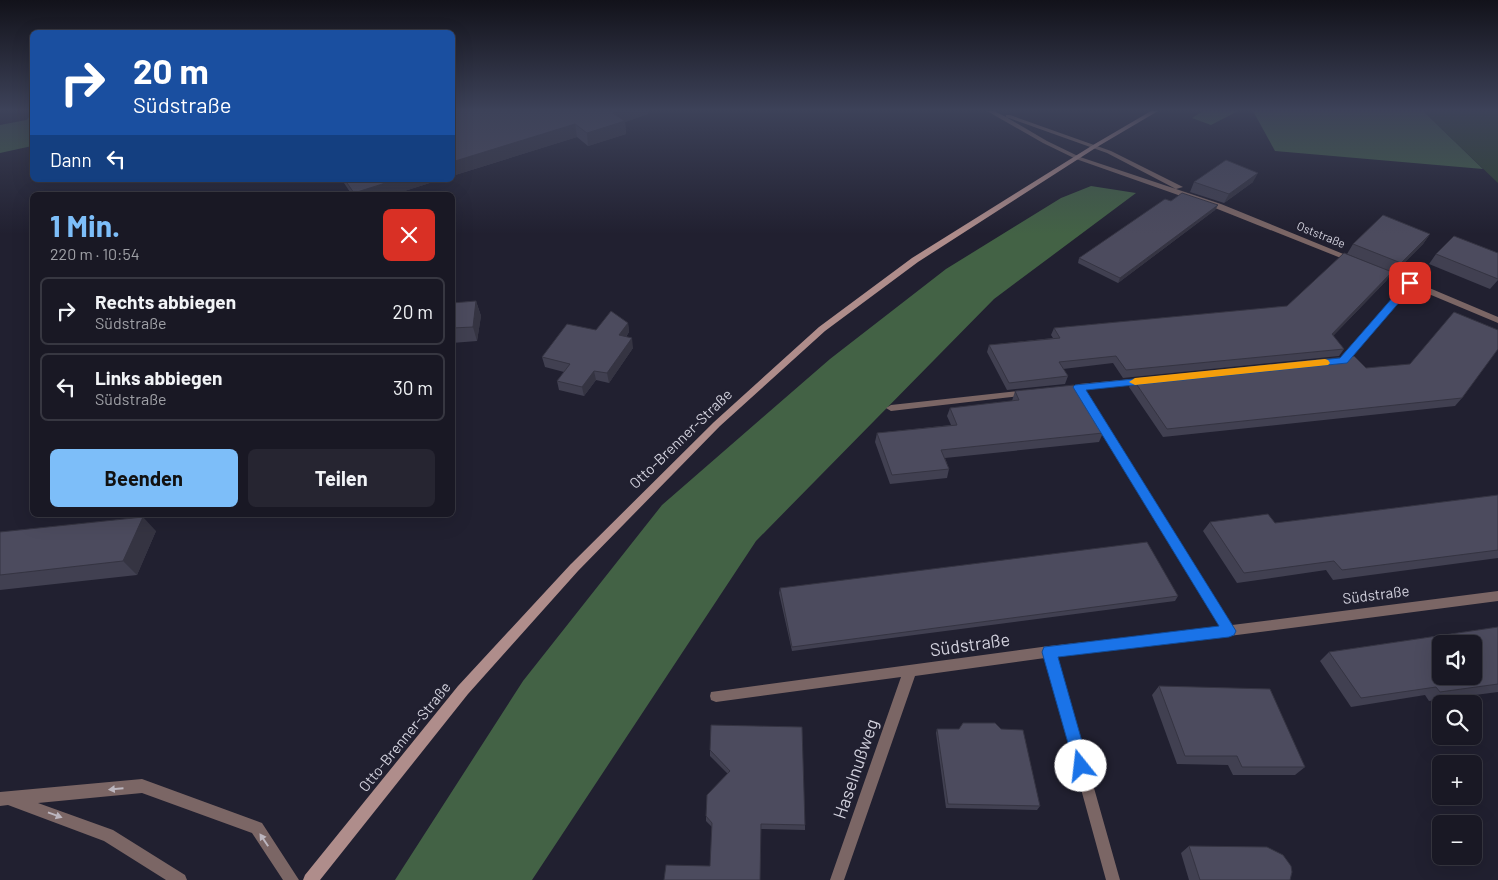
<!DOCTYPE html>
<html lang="de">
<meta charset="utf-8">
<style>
:root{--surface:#191824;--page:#262531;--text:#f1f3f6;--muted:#9fa0a6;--line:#373741;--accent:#7dbef9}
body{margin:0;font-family:Barlow,sans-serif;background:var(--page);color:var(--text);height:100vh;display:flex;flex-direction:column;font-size:19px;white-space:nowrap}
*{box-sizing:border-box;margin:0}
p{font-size:16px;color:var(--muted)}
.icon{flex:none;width:28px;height:28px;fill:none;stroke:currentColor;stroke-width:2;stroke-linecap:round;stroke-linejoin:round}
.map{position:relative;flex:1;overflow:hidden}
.sheet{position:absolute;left:30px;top:192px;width:425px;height:325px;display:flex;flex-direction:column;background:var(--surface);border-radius:8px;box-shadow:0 5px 20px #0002,0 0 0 1px var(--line)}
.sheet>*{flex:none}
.hud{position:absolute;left:30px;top:30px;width:425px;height:152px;border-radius:8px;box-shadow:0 5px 20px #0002,0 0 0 1px var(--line);background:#1a4fa0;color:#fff;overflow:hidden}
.fabs{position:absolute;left:1432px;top:635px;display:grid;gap:10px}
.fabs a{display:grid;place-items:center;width:50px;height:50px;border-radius:8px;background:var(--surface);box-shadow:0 5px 20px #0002,0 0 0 1px var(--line);font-size:25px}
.pin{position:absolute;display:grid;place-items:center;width:42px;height:42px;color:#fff;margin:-21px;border-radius:10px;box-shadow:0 2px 8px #0006}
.me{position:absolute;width:55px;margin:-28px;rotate:344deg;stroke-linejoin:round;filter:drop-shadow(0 0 4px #0008)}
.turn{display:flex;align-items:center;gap:18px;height:105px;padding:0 20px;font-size:22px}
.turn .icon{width:65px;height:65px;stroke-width:2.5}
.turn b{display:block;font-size:35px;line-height:42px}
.then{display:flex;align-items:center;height:48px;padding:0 20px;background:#0003;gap:10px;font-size:19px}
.round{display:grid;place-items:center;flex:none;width:52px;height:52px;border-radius:8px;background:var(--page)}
.head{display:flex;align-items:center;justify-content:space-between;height:85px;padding:0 20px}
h1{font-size:30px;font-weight:700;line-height:38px;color:var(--accent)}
.cta{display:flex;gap:10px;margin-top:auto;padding:10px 20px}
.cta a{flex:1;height:58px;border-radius:8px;background:var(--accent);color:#111;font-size:20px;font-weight:700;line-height:58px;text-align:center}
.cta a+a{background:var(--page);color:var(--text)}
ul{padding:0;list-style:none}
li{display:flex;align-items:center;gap:15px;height:68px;margin:0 10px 8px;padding:0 10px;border:2px solid var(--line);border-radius:8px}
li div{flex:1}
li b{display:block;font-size:19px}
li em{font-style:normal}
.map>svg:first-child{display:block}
.green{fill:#2e432f}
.forest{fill:#436245}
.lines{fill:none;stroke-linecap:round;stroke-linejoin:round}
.minor{fill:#7b6665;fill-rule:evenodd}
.secondary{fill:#af8d8b;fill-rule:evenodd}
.wall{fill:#414051}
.shaded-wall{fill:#353442}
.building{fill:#4c4b5e;stroke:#353442;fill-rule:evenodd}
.oneway{fill:#bcb6bf}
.route{fill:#1a73e8;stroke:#114b97}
.slow{fill:#f59e0b}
.labels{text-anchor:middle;stroke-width:4.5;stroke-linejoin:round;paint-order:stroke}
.far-street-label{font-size:12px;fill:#d2d1dd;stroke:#212030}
.street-label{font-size:15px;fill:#d2d1dd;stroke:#212030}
.near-street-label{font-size:18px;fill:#d2d1dd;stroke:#212030}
</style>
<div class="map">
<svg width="1498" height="880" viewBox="0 0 1498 880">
<rect width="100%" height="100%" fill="#212030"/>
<!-- green -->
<path class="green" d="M 1423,111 L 1498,111 L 1498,183 Z"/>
<!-- forest -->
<path class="forest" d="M 1203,111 L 1238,111 L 1211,125 L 1192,118 Z
M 1253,111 L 1423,111 L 1483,169 L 1275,151 Z
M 32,115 L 32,146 L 0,153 L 0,125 L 26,120 Z
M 1091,186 L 1136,193 L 994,299 L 756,541 L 532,880 L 395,880 L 523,681 L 662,505 L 830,359 L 946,269 L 1061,198 Z"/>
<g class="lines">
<!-- minor -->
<path class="minor" d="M 987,111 L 994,111 L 1006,117 L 1006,115 L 1010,115 L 1111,151 L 1183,187 L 1176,189 L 1107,153 L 1006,117 L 1047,141 L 1080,157 L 1221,204 L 1358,260 L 1354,262 L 1351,262 L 1215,208 L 1076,159 L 1043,143 Z
M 1376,268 L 1382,268 L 1498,317 L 1498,323 L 1412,287 L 1346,363 L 1334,364 L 1332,362 L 1334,360 L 1340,358 L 1406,284 L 1376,272 Z
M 1143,378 L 1146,379 L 1148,381 L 1146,383 L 1085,390 L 1232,625 L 1498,591 L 1498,601 L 1229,636 L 1057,657 L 1120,880 L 1106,880 L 1045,658 L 915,676 L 844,880 L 830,880 L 901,677 L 716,702 L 711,700 L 710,696 L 711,692 L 1049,646 L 1220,627 L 1074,387 L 1079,384 Z
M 1026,390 L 1031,393 L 1029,395 L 891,411 L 886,408 L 891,405 Z
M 142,779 L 262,823 L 299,880 L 283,880 L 252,833 L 142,793 L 38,803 L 113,830 L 185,875 L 187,880 L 166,880 L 104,841 L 8,805 L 0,806 L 0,792 Z"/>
<!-- secondary -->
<path class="secondary" d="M 1151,111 L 1158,111 L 1097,147 L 918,262 L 825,331 L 720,426 L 578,571 L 468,694 L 320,880 L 303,880 L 305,875 L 458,686 L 570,565 L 714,422 L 819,327 L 912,258 L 1093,145 Z"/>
</g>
<!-- wall -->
<path class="wall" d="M 452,111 L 648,114 L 625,122 L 626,134 L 588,146 L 577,137 L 452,176 Z
M 342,180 L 439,180 L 392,195 L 352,195 Z
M 1194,182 L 1253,182 L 1224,203 L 1190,192 Z
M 1171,201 L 1218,205 L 1215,210 L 1118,283 L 1078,263 L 1079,258 Z
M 1430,234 L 1423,244 L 1394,273 L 1347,254 L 1353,244 Z
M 1498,253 L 1498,280 L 1490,289 L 1429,264 L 1436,254 Z
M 1387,280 L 1333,336 L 1344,349 L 1339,356 L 1123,378 L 1113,363 L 1063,369 L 1068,376 L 1065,384 L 1007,390 L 987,352 L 989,345 L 1053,338 L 1051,335 L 1054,328 L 1287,306 Z
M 476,301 L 481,316 L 477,341 L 452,343 L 452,303 Z
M 628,323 L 629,332 L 626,337 L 633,348 L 609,383 L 596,380 L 584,396 L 559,390 L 557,381 L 564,372 L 545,367 L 542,357 Z
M 1366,368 L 1462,398 L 1455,406 L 1163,437 L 1129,387 L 1133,379 Z
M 1015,391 L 1103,433 L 1099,442 L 945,458 L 949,469 L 947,478 L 890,484 L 875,442 L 877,433 L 951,425 L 947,416 L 950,408 L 1012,401 Z
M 1498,495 L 1498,558 L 1333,580 L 1326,570 L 1237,583 L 1203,531 L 1210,522 L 1275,523 Z
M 156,531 L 137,575 L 0,590 L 0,532 Z
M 780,588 L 1178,596 L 1175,601 L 792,651 L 779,593 Z
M 1498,627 L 1498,692 L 1429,701 L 1425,695 L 1351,707 L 1320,661 L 1329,652 Z
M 1159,686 L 1305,767 L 1295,775 L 1233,775 L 1228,765 L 1177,764 L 1152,695 Z
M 937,729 L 1040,806 L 1037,810 L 946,808 L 936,733 Z
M 710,750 L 805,825 L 805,830 L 761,829 L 710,866 L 712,827 L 706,821 L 706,816 L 728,774 L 710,756 Z
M 1189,846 L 1290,880 L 1189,880 L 1181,853 Z"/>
<!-- shaded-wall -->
<path class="shaded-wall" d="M 619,111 L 648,111 L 648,114 L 625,122 L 626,134 L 588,146 L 587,133 L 613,113 Z
M 575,124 L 577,137 L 452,176 L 452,162 Z
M 1258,173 L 1253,182 L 1224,203 L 1229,194 Z
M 395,180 L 439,180 L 392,195 L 355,195 L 354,193 Z
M 1218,205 L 1215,210 L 1118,283 L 1120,278 Z
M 1430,234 L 1423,244 L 1394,273 L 1401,263 Z
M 1392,272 L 1387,280 L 1327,342 L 1332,334 Z
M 476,301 L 481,316 L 477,341 L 473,327 Z
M 628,323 L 629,332 L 620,345 L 619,335 Z
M 632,338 L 633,348 L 609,383 L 607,373 Z
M 594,371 L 596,380 L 584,396 L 582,387 Z
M 143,517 L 156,531 L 137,575 L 123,561 Z"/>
<!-- building -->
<path class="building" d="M 452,111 L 619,111 L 613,113 L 625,121 L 587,133 L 575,124 L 452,162 Z
M 1226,160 L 1258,173 L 1229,194 L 1194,182 Z
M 345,180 L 395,180 L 354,193 Z
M 1182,193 L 1218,205 L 1120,278 L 1079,258 L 1165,199 L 1171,201 Z
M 1383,215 L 1430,234 L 1401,263 L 1353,244 Z
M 1454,236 L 1498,253 L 1498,279 L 1436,254 Z
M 1344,253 L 1392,272 L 1332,334 L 1344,349 L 1126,370 L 1116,356 L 1059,362 L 1068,376 L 1009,383 L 989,345 L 1060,338 L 1054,328 L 1287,306 Z
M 476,301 L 473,327 L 452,328 L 452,303 Z
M 611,311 L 628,323 L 619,335 L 632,338 L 607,373 L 594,371 L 582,387 L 557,381 L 570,364 L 542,357 L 567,324 L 596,330 Z
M 1454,312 L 1498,330 L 1498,349 L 1462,398 L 1167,429 L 1133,379 L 1354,356 L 1366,368 L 1410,364 Z
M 1074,385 L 1103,433 L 941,450 L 949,469 L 892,475 L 877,433 L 957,425 L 950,408 L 1019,400 L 1015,391 Z
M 1498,495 L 1498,550 L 1342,570 L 1334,561 L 1244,573 L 1210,522 L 1268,514 L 1275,523 Z
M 143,517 L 123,561 L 0,575 L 0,532 Z
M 1147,542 L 1178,596 L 792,647 L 780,588 Z
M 1498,627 L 1498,684 L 1440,692 L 1436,687 L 1361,698 L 1329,652 ZM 1441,644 L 1474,644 L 1474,676 L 1441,676 Z
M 1159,686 L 1270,689 L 1305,767 L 1242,767 L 1237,756 L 1185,756 Z
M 963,723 L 995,723 L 1001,729 L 1023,730 L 1040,806 L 948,804 L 937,729 L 959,729 Z
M 711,725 L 802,727 L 805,825 L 761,824 L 760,880 L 664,880 L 666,865 L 710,866 L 712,823 L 706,816 L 707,795 L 730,771 L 710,750 Z
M 1189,846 L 1267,847 L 1283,855 L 1291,866 L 1292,872 L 1290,880 L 1200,880 Z"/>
<!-- one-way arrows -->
<defs><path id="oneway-solid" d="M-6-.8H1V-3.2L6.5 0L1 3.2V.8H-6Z" transform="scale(1.25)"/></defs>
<g class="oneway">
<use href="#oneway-solid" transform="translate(116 789) rotate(175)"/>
<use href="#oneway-solid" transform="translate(55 815) rotate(20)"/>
<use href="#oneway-solid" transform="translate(264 840) rotate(-124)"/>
</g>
<!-- sky -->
<linearGradient id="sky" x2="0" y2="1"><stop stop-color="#12121a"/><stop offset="0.47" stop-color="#3d4259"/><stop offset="1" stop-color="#3d4259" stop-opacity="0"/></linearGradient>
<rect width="1498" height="234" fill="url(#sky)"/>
<!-- route -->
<path class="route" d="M 1410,280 L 1414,281 L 1414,285 L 1347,363 L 1086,390 L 1236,631 L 1234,635 L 1229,637 L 1058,657 L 1089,766 L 1087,771 L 1081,774 L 1076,771 L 1042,652 L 1044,647 L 1219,626 L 1073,387 L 1075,385 L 1340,358 L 1407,281 Z"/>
<!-- slow -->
<path class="slow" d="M 1325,359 L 1328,360 L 1330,363 L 1328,365 L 1135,385 L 1129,382 L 1135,378 Z"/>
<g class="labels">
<!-- far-street labels -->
<g class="far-street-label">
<text transform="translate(1321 235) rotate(22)" y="4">Oststraße</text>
</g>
<!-- street labels -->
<g class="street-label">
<text transform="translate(681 439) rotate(-44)" y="5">Otto-Brenner-Straße</text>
<text transform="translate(1376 595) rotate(-7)" y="5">Südstraße</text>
<text transform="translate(405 737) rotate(-51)" y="5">Otto-Brenner-Straße</text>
</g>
<!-- near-street labels -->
<g class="near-street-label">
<text transform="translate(970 645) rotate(-8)" y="6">Südstraße</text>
<text transform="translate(856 769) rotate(-71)" y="6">Haselnußweg</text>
</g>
</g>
</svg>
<div class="fabs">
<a><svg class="icon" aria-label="sound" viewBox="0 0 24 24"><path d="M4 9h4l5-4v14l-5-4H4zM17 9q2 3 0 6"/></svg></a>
<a><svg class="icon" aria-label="search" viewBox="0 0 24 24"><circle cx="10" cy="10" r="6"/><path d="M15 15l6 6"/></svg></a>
<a>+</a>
<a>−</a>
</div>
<div class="pin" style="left:1410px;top:283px;background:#d93025"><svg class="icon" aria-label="arrive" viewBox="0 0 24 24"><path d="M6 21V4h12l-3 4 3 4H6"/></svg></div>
<svg class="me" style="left:1081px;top:766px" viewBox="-20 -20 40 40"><circle r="19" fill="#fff"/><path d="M0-13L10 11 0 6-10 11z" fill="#1a73e8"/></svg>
<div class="hud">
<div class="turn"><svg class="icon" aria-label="right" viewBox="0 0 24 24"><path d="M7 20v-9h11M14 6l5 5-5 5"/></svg><div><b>20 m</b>Südstraße</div></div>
<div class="then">Dann<svg class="icon" aria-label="left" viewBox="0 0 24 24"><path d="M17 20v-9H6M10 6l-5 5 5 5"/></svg></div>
</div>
<section class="sheet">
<div class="head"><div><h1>1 Min.</h1><p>220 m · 10:54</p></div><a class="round" style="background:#d93025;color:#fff"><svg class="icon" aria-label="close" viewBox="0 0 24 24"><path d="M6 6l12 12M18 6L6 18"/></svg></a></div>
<ul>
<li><svg class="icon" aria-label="right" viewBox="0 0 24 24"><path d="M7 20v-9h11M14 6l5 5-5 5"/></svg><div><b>Rechts abbiegen</b><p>Südstraße</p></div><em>20 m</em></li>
<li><svg class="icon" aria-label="left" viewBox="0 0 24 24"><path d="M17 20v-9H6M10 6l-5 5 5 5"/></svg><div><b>Links abbiegen</b><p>Südstraße</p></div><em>30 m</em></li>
</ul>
<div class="cta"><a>Beenden</a><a>Teilen</a></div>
</section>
</div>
